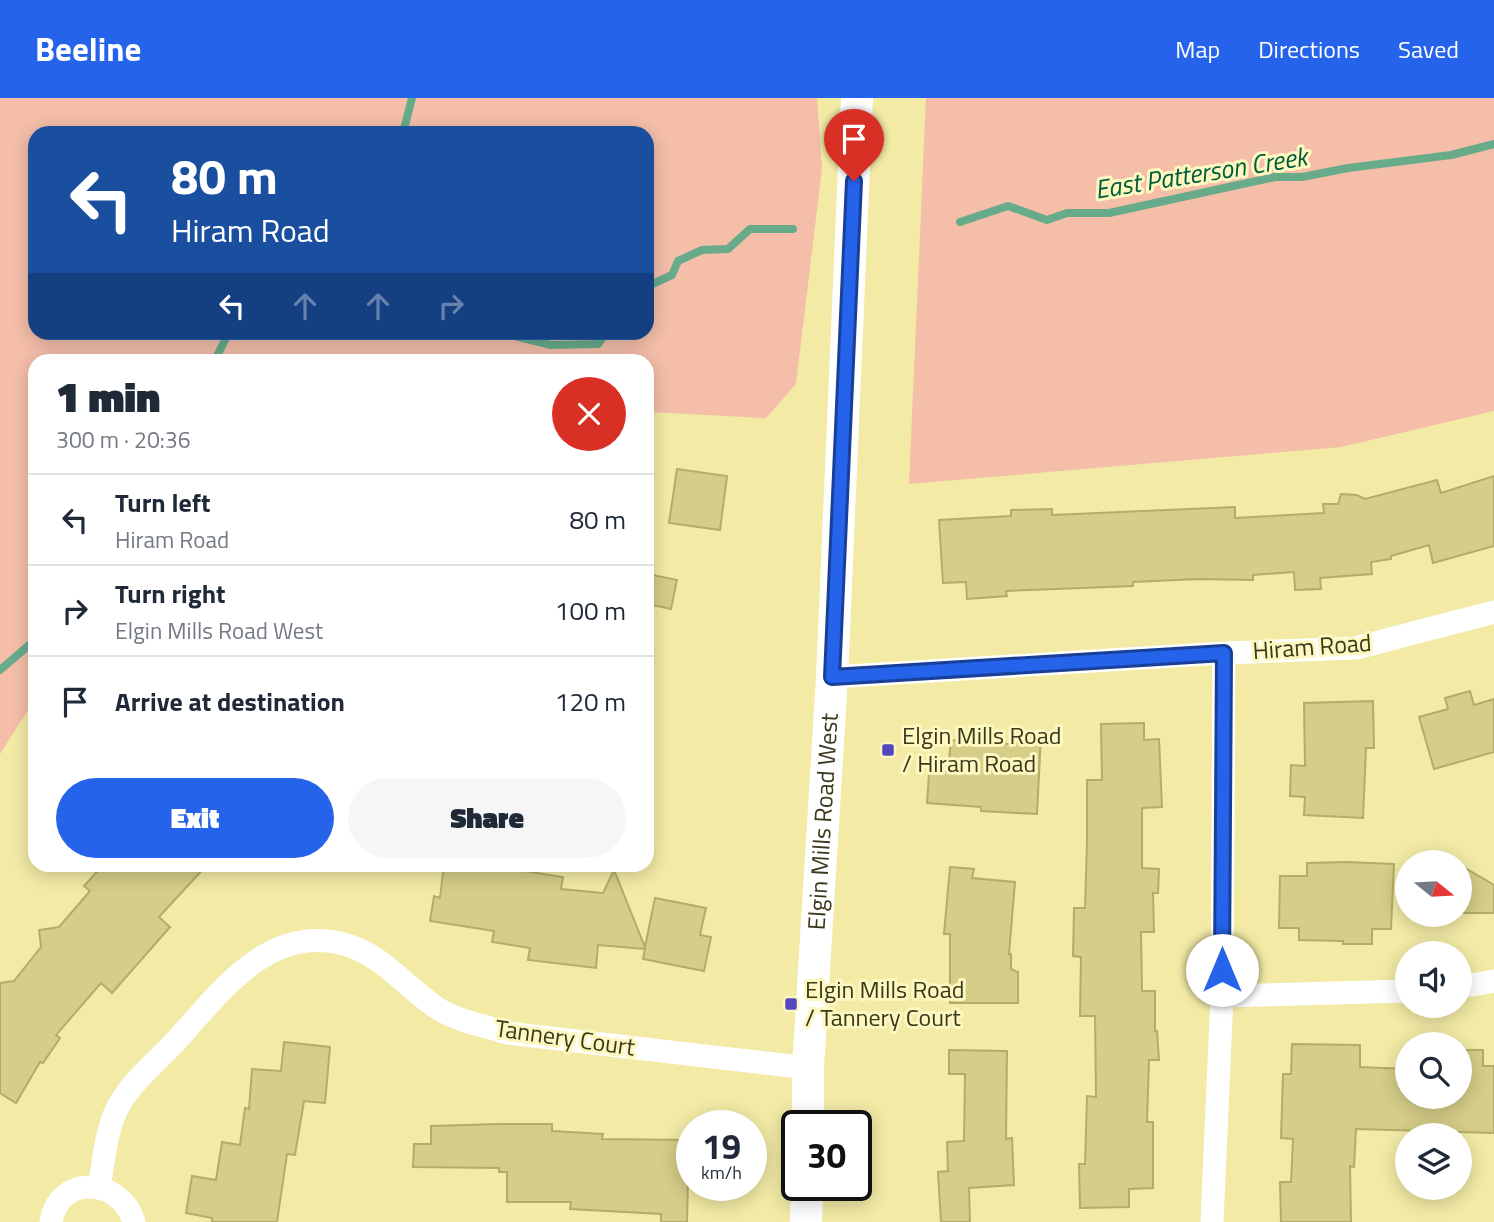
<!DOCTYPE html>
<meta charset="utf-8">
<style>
:root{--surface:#fff;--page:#f6f6f7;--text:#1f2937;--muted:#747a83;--line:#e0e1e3;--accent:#2563eb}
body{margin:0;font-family:"Titillium Web",sans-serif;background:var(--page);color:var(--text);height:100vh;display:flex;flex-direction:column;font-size:26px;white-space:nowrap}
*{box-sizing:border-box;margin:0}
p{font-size:23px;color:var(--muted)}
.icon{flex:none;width:38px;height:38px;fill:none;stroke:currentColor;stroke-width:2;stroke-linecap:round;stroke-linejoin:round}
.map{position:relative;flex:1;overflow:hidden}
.side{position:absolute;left:28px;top:256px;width:626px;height:518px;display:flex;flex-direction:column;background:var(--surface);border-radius:21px;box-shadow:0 4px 18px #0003}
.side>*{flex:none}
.hud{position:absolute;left:28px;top:28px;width:626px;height:214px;border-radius:21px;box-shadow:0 4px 18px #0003;background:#1a4fa0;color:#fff;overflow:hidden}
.needle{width:46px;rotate:108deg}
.fabs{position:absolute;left:1395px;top:752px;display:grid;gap:14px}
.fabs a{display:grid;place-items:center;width:77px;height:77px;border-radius:50%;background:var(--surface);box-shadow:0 4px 18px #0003;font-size:35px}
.speed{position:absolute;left:676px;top:1012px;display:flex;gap:14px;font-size:35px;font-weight:700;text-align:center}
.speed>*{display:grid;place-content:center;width:91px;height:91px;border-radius:50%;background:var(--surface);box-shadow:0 4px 18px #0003;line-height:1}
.speed small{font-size:18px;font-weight:400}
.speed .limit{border:4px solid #111;border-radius:10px;background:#fff;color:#111}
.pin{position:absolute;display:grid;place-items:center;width:60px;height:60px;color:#fff;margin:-72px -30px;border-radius:50% 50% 50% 0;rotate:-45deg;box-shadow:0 0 7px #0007}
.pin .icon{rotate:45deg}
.me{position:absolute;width:77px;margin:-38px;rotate:0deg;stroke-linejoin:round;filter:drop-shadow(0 0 5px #0008)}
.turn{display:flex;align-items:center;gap:24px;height:147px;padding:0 28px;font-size:32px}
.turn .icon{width:91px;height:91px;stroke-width:2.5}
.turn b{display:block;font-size:49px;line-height:60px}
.lanes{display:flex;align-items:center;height:66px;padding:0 28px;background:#0003;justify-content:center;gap:35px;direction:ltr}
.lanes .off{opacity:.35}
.round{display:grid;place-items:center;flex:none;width:74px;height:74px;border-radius:37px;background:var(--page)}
.summary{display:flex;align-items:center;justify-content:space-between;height:119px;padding:0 28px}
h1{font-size:42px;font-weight:800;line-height:52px}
.action{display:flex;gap:14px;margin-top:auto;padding:14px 28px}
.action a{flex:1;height:80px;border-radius:42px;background:var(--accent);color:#fff;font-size:28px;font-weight:800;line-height:80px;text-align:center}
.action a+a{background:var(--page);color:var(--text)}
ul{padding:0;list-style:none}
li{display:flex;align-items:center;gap:21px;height:91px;padding:0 28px;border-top:2px solid var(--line)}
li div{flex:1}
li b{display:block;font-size:26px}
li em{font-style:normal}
header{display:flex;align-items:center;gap:42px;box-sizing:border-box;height:98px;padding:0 35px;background:var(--accent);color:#fff}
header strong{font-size:33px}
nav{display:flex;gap:38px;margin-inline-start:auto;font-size:24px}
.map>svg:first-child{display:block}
.green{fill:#f4bea9;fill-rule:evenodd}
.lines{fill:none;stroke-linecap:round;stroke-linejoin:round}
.stream{stroke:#68ab8b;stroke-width:8}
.building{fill:#d5cd88;stroke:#b4ac68;stroke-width:2}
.street{stroke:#fff;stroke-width:23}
.secondary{stroke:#fff;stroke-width:32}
.route-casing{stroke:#184099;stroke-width:18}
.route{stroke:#2563eb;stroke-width:12}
.poi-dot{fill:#5447bf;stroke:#fdf7c0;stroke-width:2.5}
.labels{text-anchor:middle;stroke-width:6;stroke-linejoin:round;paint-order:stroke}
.street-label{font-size:24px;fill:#3c381c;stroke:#fdf7c0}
.poi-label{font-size:24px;fill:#3c381c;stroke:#fdf7c0;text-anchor:start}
.water-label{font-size:26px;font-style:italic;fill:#015c3e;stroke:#fdf7c0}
</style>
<header>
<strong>Beeline</strong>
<nav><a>Map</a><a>Directions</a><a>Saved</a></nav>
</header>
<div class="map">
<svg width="1494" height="1124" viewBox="0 0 1494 1124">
<rect width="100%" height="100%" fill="#f2eaa5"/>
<!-- green -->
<path class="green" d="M 0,0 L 817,0 L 822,70 L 796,286 L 766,320 L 648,314 L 648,262 L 35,262 L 35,601 L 0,656 ZM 35,35 L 648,35 L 648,234 L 35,234 Z
M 926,0 L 1494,0 L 1494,313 L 1341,349 L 909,386 Z"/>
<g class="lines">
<!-- stream -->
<path class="stream" d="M 406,35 L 404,31 L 412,0
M 960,124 L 1008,108 L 1047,122 L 1067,115 L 1109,115 L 1275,79 L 1302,79 L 1348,70 L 1451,57 L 1494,46
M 648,188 L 672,177 L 678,163 L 702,152 L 728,151 L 750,131 L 793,131
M 498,234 L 551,247 L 598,246 L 607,234
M 215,262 L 229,234
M 0,572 L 35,542"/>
</g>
<!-- building -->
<path class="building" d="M 677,371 L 727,378 L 720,432 L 669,425 Z
M 1494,378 L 1494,448 L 1433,465 L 1429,447 L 1391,458 L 1391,461 L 1371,464 L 1372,476 L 1320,480 L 1321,491 L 1295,492 L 1294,474 L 1253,477 L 1253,482 L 1199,481 L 1133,484 L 1133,488 L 1006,493 L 1007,498 L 967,501 L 966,484 L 943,485 L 939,422 L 1011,418 L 1011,412 L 1052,411 L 1052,417 L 1235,409 L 1235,420 L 1324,415 L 1323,406 L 1338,406 L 1341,396 L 1357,397 L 1365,401 L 1437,382 L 1441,395 Z
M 648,476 L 677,482 L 671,511 L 648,506 Z
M 1470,593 L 1474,607 L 1494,601 L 1494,654 L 1434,671 L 1419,619 L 1448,611 L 1445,600 Z
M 1373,603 L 1374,650 L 1366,650 L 1363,720 L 1304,717 L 1305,699 L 1290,698 L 1291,667 L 1305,668 L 1304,605 Z
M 1144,625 L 1144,642 L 1159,641 L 1162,709 L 1142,710 L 1142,770 L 1159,771 L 1158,795 L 1153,795 L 1154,834 L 1141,834 L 1142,893 L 1155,893 L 1155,933 L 1157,933 L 1159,962 L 1149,962 L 1147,1024 L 1153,1024 L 1153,1090 L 1129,1091 L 1129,1109 L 1080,1110 L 1079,1066 L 1085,1066 L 1087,998 L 1096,999 L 1095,918 L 1080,918 L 1081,859 L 1073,858 L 1074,810 L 1085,810 L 1087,744 L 1087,682 L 1102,682 L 1101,626 Z
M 1012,635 L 1041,637 L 1037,716 L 981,713 L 981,709 L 927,705 L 930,662 L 949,663 L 951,642 L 1011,646 Z
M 1346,764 L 1394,766 L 1391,831 L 1372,831 L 1372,846 L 1343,846 L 1343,843 L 1299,842 L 1299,830 L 1279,830 L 1280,778 L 1307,778 L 1307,765 Z
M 104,766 L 208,766 L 159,819 L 170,829 L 112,895 L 101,885 L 56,937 L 60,940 L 43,965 L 40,964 L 16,1005 L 0,995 L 0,885 L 14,883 L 41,849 L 39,832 L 59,829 L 90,793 L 84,788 Z
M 444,766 L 492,766 L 492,768 L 563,779 L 561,791 L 603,795 L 614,772 L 645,849 L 655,800 L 706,810 L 700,837 L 711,839 L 704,873 L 643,861 L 645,851 L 598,847 L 596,870 L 528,862 L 530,850 L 492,844 L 494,833 L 430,823 L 434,798 L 440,800 Z
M 1460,767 L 1494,787 L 1494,815 L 1460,815 Z
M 950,769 L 974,771 L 972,780 L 1015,784 L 1009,856 L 1011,856 L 1011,871 L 1018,874 L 1018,905 L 950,905 L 950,836 L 944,836 Z
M 284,944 L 330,949 L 325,1005 L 304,1003 L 295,1057 L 287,1056 L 277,1124 L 212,1124 L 212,1120 L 186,1115 L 192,1078 L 216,1082 L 222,1044 L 240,1047 L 245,1010 L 249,1011 L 252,971 L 281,973 Z
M 1292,946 L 1360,947 L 1360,969 L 1407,971 L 1407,999 L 1460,999 L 1460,952 L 1483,952 L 1483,968 L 1494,968 L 1494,1035 L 1356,1031 L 1354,1069 L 1350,1068 L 1351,1124 L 1281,1124 L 1280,1084 L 1291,1084 L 1293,1041 L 1281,1040 L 1283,976 L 1291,976 Z
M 949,952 L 1007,953 L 1006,1041 L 1012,1040 L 1014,1087 L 969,1090 L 970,1124 L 941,1124 L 938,1074 L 948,1073 L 947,1044 L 964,1043 L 965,976 L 949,976 Z
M 499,1026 L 552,1026 L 552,1033 L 603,1036 L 602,1041 L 689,1042 L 687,1124 L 661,1124 L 661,1116 L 570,1111 L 571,1104 L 507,1104 L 507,1074 L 499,1074 L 499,1070 L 413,1069 L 414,1046 L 431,1046 L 431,1028 Z"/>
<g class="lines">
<!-- street -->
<path class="street" d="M 832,579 L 1224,555 L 1356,550 L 1494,514
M 1460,889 L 1494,883
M 1222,898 L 1407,893
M 99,1089 C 104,1062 106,1026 122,1002 C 135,981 159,961 176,943 C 222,892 272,822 350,848 C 384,859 408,891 437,910 C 457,923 485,928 507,935 L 808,970
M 51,1124 C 58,1077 120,1078 134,1124
M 1212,1124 L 1222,898 L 1224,555"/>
<!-- secondary -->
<g class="secondary">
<path id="s1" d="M 808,1027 L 808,970 L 832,579 L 857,0"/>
<path d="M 806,1124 L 807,1087"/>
</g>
</g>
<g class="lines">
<defs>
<path id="route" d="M 854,83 L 832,579 L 1224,555 L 1222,872"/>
</defs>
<!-- route casing -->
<use href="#route" class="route-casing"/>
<!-- route -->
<use href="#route" class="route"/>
</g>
<!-- markers -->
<g class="poi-dot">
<rect x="881" y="645" width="14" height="14" rx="3.5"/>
<rect x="784" y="899" width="14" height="14" rx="3.5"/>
</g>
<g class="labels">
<!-- street labels -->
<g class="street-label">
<text transform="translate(1312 549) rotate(-4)" y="8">Hiram Road</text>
<text dy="8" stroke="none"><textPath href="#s1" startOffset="304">Elgin Mills Road West</textPath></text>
<text transform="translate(565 940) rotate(8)" y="8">Tannery Court</text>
</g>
<!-- poi labels -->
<g class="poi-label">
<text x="902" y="646">Elgin Mills Road<tspan x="902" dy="28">/ Hiram Road</tspan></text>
<text x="805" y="900">Elgin Mills Road<tspan x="805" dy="28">/ Tannery Court</tspan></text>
</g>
<!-- water labels -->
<g class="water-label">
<text transform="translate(1201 75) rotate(-9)" y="9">East Patterson Creek</text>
</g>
</g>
</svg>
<div class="fabs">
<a><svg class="needle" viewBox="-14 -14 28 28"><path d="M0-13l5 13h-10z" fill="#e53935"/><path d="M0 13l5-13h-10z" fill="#747a83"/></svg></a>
<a><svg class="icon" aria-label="sound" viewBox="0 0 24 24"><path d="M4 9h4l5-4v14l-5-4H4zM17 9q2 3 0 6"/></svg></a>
<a><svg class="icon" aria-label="search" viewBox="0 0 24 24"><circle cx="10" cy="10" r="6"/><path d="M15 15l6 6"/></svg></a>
<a><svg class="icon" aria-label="layers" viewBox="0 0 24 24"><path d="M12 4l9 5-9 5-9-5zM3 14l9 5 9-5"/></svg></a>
</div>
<div class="speed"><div>19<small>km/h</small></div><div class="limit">30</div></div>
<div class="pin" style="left:854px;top:83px;background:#d93025"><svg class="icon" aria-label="arrive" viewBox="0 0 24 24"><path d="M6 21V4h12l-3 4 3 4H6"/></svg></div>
<svg class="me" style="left:1222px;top:872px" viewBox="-20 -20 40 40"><circle r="19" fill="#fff"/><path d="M0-13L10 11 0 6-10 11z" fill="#2563eb"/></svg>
<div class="hud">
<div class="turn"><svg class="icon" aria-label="left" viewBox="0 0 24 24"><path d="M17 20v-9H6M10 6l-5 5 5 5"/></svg><div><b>80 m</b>Hiram Road</div></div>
<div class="lanes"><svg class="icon" aria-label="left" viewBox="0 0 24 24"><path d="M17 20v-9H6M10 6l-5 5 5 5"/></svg><svg class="icon off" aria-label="ahead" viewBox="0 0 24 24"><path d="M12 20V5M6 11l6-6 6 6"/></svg><svg class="icon off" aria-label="ahead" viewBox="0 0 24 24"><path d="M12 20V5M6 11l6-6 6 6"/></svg><svg class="icon off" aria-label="right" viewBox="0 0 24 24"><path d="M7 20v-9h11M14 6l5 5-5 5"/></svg></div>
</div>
<section class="side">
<div class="summary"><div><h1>1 min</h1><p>300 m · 20:36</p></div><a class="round" style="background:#d93025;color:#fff"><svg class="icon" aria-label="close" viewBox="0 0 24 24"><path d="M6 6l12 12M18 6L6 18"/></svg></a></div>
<ul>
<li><svg class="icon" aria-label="left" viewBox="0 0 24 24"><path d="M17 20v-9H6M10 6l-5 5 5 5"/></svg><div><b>Turn left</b><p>Hiram Road</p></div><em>80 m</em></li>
<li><svg class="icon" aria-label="right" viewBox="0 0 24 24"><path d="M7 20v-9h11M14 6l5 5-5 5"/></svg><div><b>Turn right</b><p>Elgin Mills Road West</p></div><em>100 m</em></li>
<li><svg class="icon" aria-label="arrive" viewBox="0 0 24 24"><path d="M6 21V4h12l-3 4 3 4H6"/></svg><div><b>Arrive at destination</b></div><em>120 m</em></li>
</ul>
<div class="action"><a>Exit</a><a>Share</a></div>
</section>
</div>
